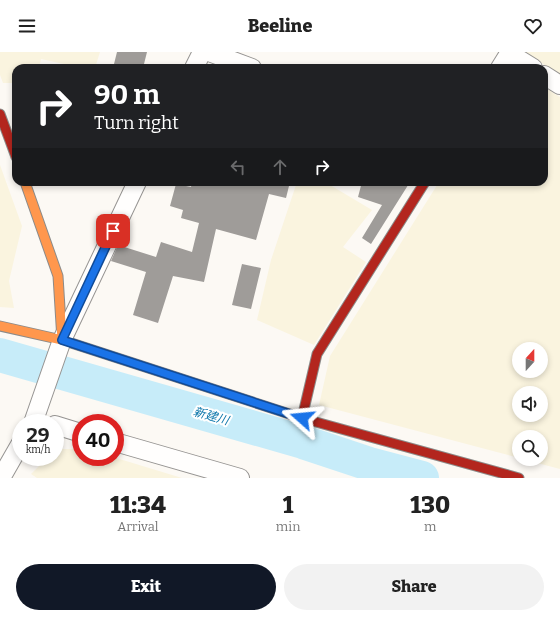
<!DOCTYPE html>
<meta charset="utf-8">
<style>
:root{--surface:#fff;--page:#f2f2f2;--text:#222;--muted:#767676;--accent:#111827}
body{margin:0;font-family:Bitter,"Noto Sans JP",serif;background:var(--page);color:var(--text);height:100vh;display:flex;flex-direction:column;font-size:15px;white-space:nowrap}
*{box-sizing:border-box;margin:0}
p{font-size:13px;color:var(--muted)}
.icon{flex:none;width:22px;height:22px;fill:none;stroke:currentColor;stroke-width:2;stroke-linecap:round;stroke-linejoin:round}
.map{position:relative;height:426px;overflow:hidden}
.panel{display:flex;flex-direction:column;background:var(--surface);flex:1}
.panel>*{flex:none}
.hud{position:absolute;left:12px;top:12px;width:536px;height:122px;border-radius:12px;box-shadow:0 2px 6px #0003;background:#202124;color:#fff;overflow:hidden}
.needle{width:26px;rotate:21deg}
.buttons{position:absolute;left:512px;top:290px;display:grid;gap:8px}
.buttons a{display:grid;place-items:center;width:36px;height:36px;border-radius:50%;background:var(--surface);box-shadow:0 2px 6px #0003;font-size:20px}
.speed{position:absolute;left:12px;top:362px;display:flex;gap:8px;font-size:20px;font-weight:700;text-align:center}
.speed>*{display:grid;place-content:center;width:52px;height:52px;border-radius:50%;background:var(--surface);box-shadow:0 2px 6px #0003;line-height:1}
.speed small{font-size:10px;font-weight:400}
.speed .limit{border:6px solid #d22;background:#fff;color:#111}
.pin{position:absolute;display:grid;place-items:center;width:34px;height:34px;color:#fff;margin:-17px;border-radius:8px;box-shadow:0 2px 6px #0006}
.me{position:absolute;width:44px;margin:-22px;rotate:288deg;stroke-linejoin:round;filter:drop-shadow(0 0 3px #0008)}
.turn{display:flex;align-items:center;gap:14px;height:84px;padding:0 16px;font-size:18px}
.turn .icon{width:52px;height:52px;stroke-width:2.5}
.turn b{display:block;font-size:28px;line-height:34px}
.lanes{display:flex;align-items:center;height:38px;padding:0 16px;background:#0003;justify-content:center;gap:20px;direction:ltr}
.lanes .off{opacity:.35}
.eta{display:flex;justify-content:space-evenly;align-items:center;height:68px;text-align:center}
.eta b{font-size:24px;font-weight:800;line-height:28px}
.cta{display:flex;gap:8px;margin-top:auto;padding:8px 16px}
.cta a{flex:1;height:46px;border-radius:24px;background:var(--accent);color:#fff;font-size:16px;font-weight:800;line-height:46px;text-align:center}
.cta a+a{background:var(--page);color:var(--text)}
header{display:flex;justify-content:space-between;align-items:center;height:52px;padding:0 16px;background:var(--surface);font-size:18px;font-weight:800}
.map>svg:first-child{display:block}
.farmland{fill:#faf4df;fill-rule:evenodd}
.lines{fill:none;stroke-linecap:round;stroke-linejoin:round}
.river{stroke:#c7ecf9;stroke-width:34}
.building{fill:#9f9c99}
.street-casing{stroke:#969492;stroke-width:20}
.slow-casing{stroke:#8c8b89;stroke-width:11}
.jam-casing{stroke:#8c8b89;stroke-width:11}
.street{stroke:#fffefd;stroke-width:18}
.slow{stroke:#ff974d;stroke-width:9}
.jam{stroke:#b3261e;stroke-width:9}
.route-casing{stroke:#114b97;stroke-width:10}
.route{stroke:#1a73e8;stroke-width:7}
.labels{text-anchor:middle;stroke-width:4;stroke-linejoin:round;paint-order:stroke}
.water-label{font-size:12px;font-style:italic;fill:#0d77ab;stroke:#fff}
</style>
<header><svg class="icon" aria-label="menu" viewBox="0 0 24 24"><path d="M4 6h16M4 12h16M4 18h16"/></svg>Beeline<svg class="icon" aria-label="heart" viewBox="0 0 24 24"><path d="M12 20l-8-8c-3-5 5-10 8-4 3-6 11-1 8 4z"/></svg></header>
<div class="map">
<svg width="560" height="426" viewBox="0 0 560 426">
<rect width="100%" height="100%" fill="#fcf9f4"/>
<!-- farmland -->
<path class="farmland" d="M 0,0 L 100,0 L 95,16 L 82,16 L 41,7 L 39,16 L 16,16 L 16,31 L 3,31 L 0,23 Z
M 525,0 L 560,0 L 560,23 Z
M 544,35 L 560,45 L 560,417 L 522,407 L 541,407 L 541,385 L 519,385 L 519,406 L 319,353 L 330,304 L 439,130 L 544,130 ZM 519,297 L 541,297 L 541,319 L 519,319 ZM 519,341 L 541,341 L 541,363 L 519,363 Z
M 0,113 L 22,174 L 9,229 L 14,256 L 0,255 Z
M 297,130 L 325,130 L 372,158 L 343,195 L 366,210 L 314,293 L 257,268 L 271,208 Z
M 56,397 L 81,397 L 81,405 L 113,405 L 182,426 L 37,426 L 31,422 L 48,405 L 55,405 Z"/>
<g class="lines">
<!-- river -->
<path class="river" d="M 0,303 L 303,390 L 369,412 L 422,426"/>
</g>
<!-- building -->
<path class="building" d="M 117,0 L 147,0 L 143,16 L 113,16 Z
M 192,130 L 290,130 L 286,146 L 269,142 L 256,188 L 216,177 L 204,230 L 173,224 L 158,271 L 133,263 L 146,220 L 111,209 L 118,193 L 156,205 L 161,190 L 192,200 L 199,171 L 181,166 L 183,158 L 170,154 L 176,132 L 191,135 Z
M 362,130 L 410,130 L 371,192 L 362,186 L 382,153 L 358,145 Z
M 242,212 L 261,216 L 251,257 L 232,253 Z"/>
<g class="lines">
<defs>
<path id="street" d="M 209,0 L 252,16
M 509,1 L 533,16
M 194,16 L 202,0
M 500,16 L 510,0
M 544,23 L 560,33
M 33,371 L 62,288 L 137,130
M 55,373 L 81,381
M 115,390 L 240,426
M 1,426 L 21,391"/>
<path id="slow" d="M 25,130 L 58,224 L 62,288
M 0,274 L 62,288 L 305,367"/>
<path id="jam" d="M 0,62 L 16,105
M 302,366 L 317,302 L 425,130
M 305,367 L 519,426"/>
</defs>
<!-- street casing -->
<use href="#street" class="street-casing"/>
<!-- slow casing -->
<use href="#slow" class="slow-casing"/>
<!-- jam casing -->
<use href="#jam" class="jam-casing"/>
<!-- street -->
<use href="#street" class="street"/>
<!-- slow -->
<use href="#slow" class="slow"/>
<!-- jam -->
<use href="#jam" class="jam"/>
</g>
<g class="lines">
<defs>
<path id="route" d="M 113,179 L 62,288 L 302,366"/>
</defs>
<!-- route casing -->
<use href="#route" class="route-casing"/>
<!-- route -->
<use href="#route" class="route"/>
</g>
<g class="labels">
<!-- water labels -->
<g class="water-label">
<text transform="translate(211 364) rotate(16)" y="4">新建川</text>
</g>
</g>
</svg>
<div class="buttons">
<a><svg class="needle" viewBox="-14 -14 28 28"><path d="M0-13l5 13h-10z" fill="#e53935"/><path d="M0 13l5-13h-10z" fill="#767676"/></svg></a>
<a><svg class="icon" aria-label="sound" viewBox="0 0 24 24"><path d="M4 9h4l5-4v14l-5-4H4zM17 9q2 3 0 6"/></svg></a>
<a><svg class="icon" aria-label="search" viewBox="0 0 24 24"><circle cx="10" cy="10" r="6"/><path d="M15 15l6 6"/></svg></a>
</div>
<div class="speed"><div>29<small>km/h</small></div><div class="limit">40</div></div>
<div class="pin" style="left:113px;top:179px;background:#d93025"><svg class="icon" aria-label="arrive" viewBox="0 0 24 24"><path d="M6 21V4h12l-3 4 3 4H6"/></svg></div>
<svg class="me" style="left:302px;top:366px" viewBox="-20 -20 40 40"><path d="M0-17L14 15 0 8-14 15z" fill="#1a73e8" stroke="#fff" stroke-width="4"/></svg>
<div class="hud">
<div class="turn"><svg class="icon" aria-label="right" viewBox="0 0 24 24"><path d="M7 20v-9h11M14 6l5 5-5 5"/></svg><div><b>90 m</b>Turn right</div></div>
<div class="lanes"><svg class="icon off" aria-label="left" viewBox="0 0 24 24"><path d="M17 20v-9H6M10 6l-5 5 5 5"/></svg><svg class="icon off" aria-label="ahead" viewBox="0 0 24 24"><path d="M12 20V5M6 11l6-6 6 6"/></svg><svg class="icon" aria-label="right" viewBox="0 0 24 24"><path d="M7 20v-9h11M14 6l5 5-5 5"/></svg></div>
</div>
</div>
<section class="panel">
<div class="eta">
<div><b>11:34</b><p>Arrival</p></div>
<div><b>1</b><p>min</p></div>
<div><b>130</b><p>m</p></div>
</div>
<div class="cta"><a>Exit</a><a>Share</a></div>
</section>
